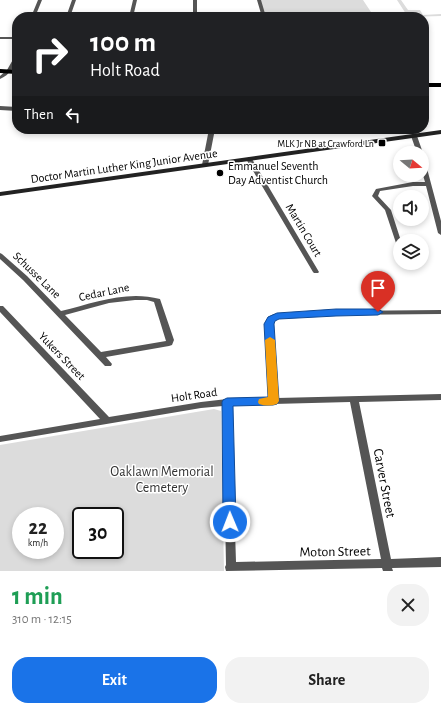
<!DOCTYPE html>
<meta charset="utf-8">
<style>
:root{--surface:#fff;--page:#f2f2f2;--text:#222;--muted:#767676;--accent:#1a73e8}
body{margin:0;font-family:"Alegreya Sans",sans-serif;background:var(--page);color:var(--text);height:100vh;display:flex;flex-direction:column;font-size:15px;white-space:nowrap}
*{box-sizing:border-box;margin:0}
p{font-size:13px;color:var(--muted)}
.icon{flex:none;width:22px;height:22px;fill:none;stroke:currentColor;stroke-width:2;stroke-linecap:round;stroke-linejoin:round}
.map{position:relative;height:571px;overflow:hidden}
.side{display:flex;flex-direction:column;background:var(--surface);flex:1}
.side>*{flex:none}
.guide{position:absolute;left:12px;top:12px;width:417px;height:122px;border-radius:16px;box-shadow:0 2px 6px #0003;background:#202124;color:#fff;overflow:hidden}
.needle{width:26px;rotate:108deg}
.controls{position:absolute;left:393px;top:146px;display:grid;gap:8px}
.controls a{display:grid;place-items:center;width:36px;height:36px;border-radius:50%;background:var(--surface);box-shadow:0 2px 6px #0003;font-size:20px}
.speed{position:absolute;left:12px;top:507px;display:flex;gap:8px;font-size:20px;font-weight:700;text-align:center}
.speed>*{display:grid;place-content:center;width:52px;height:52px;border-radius:50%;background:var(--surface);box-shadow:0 2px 6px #0003;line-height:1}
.speed small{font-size:10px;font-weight:400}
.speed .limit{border:2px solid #111;border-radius:6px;background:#fff;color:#111}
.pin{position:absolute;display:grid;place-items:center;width:34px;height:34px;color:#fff;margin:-41px -17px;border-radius:50% 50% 50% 0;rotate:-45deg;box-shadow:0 0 4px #0007}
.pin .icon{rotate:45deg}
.me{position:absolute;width:44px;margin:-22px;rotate:359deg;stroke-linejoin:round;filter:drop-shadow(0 0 3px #0008)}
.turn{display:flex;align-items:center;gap:14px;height:84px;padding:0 12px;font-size:18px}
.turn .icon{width:52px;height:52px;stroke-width:2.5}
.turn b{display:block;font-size:28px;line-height:34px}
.then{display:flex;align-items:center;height:38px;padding:0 12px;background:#0003;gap:8px;font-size:15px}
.round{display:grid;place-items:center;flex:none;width:42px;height:42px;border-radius:16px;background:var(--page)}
.overview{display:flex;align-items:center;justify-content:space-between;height:68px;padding:0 12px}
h1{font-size:24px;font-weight:700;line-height:30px;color:#1e9e55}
.button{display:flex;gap:8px;margin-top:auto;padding:8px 12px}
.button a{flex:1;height:46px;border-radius:16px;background:var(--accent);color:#fff;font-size:16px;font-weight:700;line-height:46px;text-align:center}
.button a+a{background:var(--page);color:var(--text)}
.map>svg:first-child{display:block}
.green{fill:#dcdcdc;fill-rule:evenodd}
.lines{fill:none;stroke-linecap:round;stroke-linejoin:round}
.minor{fill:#555;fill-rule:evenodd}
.secondary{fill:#222;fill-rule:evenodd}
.primary{fill:#000;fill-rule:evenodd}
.route{fill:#1a73e8;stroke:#114b97}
.slow{fill:#f59e0b}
.poi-dot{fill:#000;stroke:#fff;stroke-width:1.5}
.labels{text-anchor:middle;stroke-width:3;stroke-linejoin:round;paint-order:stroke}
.far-poi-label{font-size:10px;fill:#000;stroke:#fff;text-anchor:end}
.street-label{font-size:12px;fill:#000;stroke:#fff}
.poi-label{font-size:12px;fill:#000;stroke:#fff;text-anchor:start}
.near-park-label{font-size:14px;fill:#333;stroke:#fff}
.near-street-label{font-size:14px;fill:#000;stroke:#fff}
</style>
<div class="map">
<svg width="441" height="571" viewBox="0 0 441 571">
<rect width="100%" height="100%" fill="#fff"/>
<!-- green -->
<path class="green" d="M 260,0 L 363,0 L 373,15 L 265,17 Z
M 397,0 L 401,0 L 408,10 L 420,10 L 423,15 L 441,14 L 441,16 L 408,17 Z
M 214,409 L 221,411 L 224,571 L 0,571 L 0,445 ZM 21,516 L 55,516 L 55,550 L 21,550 ZM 81,516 L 115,516 L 115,550 L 81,550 Z"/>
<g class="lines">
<!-- minor -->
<path class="minor" d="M 38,0 L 42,0 L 35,17 L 31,17 Z
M 72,0 L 76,0 L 70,17 L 66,17 Z
M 133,0 L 137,0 L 133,17 L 129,17 Z
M 193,0 L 197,0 L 197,17 L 193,17 Z
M 257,0 L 261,0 L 266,17 L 262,17 Z
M 0,37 L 17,37 L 17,39 L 0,39 Z
M 15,56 L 17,56 C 17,66 9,75 0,79 L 0,76 L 7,70 Z
M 0,106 L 17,107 L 17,111 L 0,110 Z
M 209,129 L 215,129 L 208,165 L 205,167 L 202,165 Z
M 414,134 L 417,136 L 423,153 L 422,154 L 422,153 L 417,153 L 411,136 Z
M 249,157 L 252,159 L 319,272 L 318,273 L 314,273 L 313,272 L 246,159 Z
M 422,159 L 425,161 L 441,221 L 441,235 L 438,233 L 426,186 L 413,186 L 380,191 L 378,196 L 391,210 L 401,241 L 400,241 L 400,250 L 398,249 L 385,210 L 372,196 L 376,189 L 413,182 L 425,182 L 422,172 Z
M 0,253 L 2,254 L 27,276 L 61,311 C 94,303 126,290 160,299 L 174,340 L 172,345 L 169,346 L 106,357 L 112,364 L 111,366 L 105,366 L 23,280 L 0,259 ZM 135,300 L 147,300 L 154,302 L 166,341 L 101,352 L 65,315 L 109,303 Z
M 0,306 L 3,306 L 109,417 L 201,402 L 227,399 L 269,398 L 265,324 L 268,317 L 274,314 L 336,311 L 441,310 L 441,314 L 336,315 L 278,318 L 274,320 L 273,324 L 277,398 L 441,394 L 441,400 L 359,402 L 391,559 L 441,557 L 441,567 L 392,568 L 393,571 L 383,571 L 382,568 L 226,571 L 225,567 L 226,565 L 223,406 L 201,408 L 0,442 L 0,436 L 100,419 L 0,312 ZM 350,402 L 381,559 L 236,562 L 231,405 Z"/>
<!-- secondary -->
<path class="secondary" d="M 441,130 L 441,134 L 0,196 L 0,192 Z"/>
<!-- primary -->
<path class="primary" d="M 0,69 L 17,70 L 17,74 L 0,73 Z
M 424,83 L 441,83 L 441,87 L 424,87 Z"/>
</g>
<!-- route -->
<path class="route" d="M 336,309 L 378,309 L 383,312 L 378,315 L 336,316 L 279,319 L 275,321 L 274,324 L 279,401 L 277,404 L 273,405 L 233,406 L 236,522 L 234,526 L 230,528 L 225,526 L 223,522 L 222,402 L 223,400 L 227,398 L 268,397 L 264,324 L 268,317 L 277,313 Z"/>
<!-- slow -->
<path class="slow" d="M 270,337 L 275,340 L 279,401 L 277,404 C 271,406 265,406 259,404 L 258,402 L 259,399 L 268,397 L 265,340 Z"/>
<!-- markers -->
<g class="poi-dot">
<rect x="378" y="139" width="8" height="8" rx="2"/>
<circle cx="220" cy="173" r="4"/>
</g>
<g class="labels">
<!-- far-poi labels -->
<g class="far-poi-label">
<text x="374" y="147">MLK Jr NB at Crawford Ln</text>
</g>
<!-- street labels -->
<g class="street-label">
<text transform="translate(124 166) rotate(-8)" y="4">Doctor Martin Luther King Junior Avenue</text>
<text transform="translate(304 230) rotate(59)" y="4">Martin Court</text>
<text transform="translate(37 275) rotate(44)" y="4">Schusse Lane</text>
<text transform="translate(104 292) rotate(-12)" y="4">Cedar Lane</text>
<text transform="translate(62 356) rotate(46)" y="4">Yukers Street</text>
<text transform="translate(194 395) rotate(-8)" y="4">Holt Road</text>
</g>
<!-- poi labels -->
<g class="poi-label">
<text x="228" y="170">Emmanuel Seventh<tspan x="228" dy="14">Day Adventist Church</tspan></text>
</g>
<!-- near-park labels -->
<g class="near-park-label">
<text x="162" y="476">Oaklawn Memorial<tspan x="162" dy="16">Cemetery</tspan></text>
</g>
<!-- near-street labels -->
<g class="near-street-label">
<text transform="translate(385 483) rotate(79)" y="5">Carver Street</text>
<text transform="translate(335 551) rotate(-1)" y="5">Moton Street</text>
</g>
</g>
</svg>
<div class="controls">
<a><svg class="needle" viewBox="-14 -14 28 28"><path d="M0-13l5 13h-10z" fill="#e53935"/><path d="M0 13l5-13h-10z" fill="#767676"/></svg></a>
<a><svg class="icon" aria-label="sound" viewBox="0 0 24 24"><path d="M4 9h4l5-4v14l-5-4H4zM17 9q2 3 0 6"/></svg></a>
<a><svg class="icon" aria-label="layers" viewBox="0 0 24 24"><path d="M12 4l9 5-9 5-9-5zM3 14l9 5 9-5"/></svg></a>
</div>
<div class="speed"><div>22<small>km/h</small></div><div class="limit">30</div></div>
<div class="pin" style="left:378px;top:312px;background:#d93025"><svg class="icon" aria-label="arrive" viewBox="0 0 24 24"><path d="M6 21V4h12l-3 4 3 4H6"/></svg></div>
<svg class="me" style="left:230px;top:522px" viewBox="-20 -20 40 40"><circle r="17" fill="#1a73e8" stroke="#fff" stroke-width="3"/><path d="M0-11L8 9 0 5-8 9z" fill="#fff"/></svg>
<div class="guide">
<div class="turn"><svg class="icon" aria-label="right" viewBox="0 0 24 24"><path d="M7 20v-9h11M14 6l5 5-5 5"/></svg><div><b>100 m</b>Holt Road</div></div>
<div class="then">Then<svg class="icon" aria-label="left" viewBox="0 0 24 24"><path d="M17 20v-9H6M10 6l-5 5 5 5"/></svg></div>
</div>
</div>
<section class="side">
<div class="overview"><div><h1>1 min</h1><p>310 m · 12:15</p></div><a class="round"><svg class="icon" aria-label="close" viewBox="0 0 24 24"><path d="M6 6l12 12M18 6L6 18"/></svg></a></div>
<div class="button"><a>Exit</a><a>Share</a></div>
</section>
